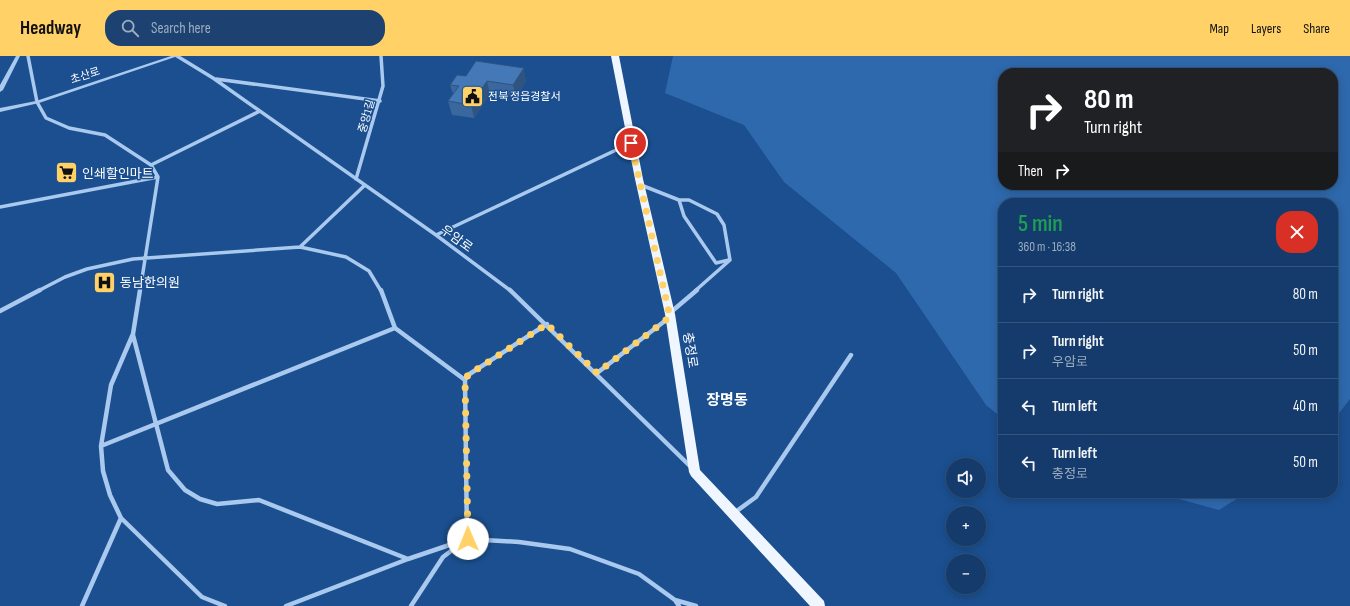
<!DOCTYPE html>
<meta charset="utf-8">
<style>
:root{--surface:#143b6b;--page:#1d4271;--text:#f1f3f6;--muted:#9dadc1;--line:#33557e;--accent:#ffd166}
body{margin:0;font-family:"Sofia Sans Condensed","Noto Sans KR",sans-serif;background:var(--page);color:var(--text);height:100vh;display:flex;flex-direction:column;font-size:15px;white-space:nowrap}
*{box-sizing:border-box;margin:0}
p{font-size:13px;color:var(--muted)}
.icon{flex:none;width:22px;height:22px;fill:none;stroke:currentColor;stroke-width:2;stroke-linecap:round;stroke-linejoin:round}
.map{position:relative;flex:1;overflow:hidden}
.side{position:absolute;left:998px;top:142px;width:340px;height:300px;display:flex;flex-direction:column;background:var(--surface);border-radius:16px;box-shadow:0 2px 10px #0003,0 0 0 1px var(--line)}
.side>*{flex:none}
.guide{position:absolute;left:998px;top:12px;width:340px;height:122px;border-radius:16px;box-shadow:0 2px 10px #0003,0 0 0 1px var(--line);background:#202124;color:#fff;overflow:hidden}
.tools{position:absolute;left:946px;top:402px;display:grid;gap:8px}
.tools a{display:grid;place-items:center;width:40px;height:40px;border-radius:50%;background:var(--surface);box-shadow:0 2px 10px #0003,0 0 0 1px var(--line);font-size:20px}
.pin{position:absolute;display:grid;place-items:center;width:34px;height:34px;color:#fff;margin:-17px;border:2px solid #fff;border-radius:50%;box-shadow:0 1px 4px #0007}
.me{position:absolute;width:44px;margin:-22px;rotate:359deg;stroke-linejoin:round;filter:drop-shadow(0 0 3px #0008)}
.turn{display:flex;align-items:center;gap:14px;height:84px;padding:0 20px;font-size:18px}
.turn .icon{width:52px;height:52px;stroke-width:2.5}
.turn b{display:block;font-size:28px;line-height:34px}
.then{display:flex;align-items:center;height:38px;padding:0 20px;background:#0003;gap:8px;font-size:15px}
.round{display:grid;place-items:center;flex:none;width:42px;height:42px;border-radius:16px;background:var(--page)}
.overview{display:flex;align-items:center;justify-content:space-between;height:68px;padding:0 20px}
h1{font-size:24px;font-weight:600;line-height:30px;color:#1e9e55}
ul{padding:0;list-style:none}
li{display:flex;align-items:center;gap:12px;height:56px;padding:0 20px;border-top:1px solid var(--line)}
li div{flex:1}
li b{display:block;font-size:15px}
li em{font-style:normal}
header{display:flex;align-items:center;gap:24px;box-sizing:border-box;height:56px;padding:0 20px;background:var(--accent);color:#111}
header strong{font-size:19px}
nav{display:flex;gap:22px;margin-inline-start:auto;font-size:14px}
.search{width:280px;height:36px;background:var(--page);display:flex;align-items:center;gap:10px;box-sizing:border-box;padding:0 14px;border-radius:16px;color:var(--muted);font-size:15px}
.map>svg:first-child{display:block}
.green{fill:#2e69ad;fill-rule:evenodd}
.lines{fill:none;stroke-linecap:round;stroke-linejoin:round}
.minor-far1{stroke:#a9c9ee;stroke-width:3.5}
.minor{stroke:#a9c9ee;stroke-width:4.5}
.tertiary{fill:#a9c9ee;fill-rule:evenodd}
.primary{fill:#f0f6ff;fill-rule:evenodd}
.wall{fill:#3a679d}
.shaded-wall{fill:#305480}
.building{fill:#4478b7;stroke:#305480}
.route{stroke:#ffd166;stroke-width:7;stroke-dasharray:0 12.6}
.labels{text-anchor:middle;stroke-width:3;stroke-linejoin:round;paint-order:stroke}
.far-street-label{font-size:11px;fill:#fff;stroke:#1b4f8f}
.far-poi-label{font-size:11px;fill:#fff;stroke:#1b4f8f;text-anchor:start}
.poi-label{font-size:13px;fill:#fff;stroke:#1b4f8f;text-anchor:start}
.street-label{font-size:13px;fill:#fff;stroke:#1b4f8f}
.quarter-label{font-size:15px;font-weight:bold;fill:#fff;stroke:#1b4f8f}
</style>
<header>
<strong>Headway</strong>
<div class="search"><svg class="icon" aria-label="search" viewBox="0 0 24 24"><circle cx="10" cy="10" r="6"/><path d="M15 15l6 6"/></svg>Search here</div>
<nav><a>Map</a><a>Layers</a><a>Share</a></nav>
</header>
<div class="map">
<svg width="1350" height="550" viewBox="0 0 1350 550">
<rect width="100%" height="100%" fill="#1b4f8f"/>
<!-- green -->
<path class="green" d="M 673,0 L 1350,0 L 1350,343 L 1333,365 L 1333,147 L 1003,147 L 1003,363 L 986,349 L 896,217 L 784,126 L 744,69 L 665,37 ZM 1003,17 L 1333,17 L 1333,129 L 1003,129 Z
M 1157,437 L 1246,437 L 1219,454 Z"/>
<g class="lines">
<!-- minor-far1 -->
<path class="minor-far1" d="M 28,0 L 37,46 L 46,62 L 69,72 L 105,79 L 151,109 L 158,121 L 140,235
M 177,0 L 213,22 L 436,179 L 511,235
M 216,23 L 380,45
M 151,109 L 260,55
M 356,123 L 383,30 L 381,0
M 641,129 L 679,144 L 689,144 L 717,158 L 724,169 L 730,204 L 695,235
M 679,144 L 684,160 L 716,207 L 729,204
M 0,151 L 158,121
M 436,179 L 631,87
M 300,191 L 365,129
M 38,235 L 65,221 L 87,213 L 133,203 L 300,191 L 346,201 L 369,215 L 381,235"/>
<!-- minor -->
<path class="minor" d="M 140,234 L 133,278 L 111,329 L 101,390 L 103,415 L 110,439 L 121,462 L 202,541 L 225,550
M 381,234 L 395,272 L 465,324
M 510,234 L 692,412
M 0,255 L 40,234
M 671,256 L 697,234
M 133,279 L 168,414 L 185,434 L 200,443 L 217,448 L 259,444 L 408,503
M 597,317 L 670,261
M 101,390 L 395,272
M 734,457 L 756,441 L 851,299
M 675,544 L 696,550
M 82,550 L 121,462
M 286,550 L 408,503 L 467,483 L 519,486 L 570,493 L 639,518 L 675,544 L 679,550
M 411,550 L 443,501 L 467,483 L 465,324 L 468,319 L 547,268"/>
<!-- tertiary -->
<path class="tertiary" d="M 16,0 L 20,0 L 3,34 L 0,36 L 0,29 Z
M 171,0 L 178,0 L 39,47 L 0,56 L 0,52 L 36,45 Z"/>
<!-- primary -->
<path class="primary" d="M 611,0 L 619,0 L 643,123 L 675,258 L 700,414 L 824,545 L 825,550 L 810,550 L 691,420 L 689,416 L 665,258 L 635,123 Z"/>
</g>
<!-- wall -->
<path class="wall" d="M 466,20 L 526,25 L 516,42 L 490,38 L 474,62 L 452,59 L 448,45 L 453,38 L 450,29 Z"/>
<!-- shaded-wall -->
<path class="shaded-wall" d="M 524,12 L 526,25 L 516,42 L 513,29 Z
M 487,25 L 490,38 L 474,62 L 471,49 Z"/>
<!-- building -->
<path class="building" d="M 476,5 L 524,12 L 513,29 L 487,25 L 471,49 L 448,45 L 459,30 L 450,29 L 457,19 L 466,20 Z"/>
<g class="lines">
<!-- route -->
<path class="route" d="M 468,483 L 465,324 L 468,319 L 547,268 L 597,317 L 670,261 L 631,87"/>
</g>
<!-- icons -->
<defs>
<symbol id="civic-square" viewBox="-11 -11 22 22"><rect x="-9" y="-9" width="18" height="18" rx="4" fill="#ffd166" stroke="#1b4f8f"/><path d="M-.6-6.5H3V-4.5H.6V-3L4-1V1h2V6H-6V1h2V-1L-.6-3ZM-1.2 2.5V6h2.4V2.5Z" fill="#111"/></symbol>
<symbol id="supermarket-square" viewBox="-11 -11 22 22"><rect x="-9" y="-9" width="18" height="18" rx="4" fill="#ffd166" stroke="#1b4f8f"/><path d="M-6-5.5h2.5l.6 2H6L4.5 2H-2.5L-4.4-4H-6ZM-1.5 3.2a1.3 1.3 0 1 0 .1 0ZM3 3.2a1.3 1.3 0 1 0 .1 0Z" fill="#111"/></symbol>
<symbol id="hospital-square" viewBox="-11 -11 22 22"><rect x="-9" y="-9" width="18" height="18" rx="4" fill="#ffd166" stroke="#1b4f8f"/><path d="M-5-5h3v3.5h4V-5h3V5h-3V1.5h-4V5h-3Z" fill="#111"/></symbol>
</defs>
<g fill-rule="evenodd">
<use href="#civic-square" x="460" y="28" width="25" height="25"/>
<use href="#supermarket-square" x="54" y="104" width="25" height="25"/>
<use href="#hospital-square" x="92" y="214" width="25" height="25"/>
</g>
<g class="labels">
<!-- far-street labels -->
<g class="far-street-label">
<text transform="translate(85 19) rotate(-18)" y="4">초산로</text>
<text transform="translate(366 60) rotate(-74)" y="4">중앙1길</text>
</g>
<!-- far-poi labels -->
<g class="far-poi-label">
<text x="488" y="44">전북 정읍경찰서</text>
</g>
<!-- poi labels -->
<g class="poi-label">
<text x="82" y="122">인쇄할인마트</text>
<text x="120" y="231">동남한의원</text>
</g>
<!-- street labels -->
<g class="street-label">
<text transform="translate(457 182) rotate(36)" y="5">우암로</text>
<text transform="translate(691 294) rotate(81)" y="5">충정로</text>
</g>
<!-- quarter labels -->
<g class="quarter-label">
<text x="727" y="349">장명동</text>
</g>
</g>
</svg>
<div class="tools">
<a><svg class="icon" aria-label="sound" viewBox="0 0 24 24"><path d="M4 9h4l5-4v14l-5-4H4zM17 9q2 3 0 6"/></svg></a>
<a>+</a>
<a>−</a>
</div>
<div class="pin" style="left:631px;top:87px;background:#d93025"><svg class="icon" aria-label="arrive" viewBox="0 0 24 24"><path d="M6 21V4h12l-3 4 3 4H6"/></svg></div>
<svg class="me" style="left:468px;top:483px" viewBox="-20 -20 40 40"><circle r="19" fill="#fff"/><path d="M0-13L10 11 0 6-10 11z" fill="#ffd166"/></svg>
<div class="guide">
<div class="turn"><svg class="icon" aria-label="right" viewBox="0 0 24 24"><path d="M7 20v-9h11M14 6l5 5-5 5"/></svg><div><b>80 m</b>Turn right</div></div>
<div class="then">Then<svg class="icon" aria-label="right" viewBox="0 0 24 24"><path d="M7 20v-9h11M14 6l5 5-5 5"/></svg></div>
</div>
<section class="side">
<div class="overview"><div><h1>5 min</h1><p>360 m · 16:38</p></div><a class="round" style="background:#d93025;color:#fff"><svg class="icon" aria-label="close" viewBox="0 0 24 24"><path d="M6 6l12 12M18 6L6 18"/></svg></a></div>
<ul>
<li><svg class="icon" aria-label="right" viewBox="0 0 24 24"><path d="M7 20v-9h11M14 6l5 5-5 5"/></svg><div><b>Turn right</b></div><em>80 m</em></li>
<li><svg class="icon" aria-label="right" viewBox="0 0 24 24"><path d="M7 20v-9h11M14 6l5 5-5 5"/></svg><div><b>Turn right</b><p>우암로</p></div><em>50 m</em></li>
<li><svg class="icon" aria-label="left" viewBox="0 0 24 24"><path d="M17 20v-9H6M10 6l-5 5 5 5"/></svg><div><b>Turn left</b></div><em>40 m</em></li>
<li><svg class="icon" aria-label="left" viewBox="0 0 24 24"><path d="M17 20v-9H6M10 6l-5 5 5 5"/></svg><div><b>Turn left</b><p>충정로</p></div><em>50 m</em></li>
</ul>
</section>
</div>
